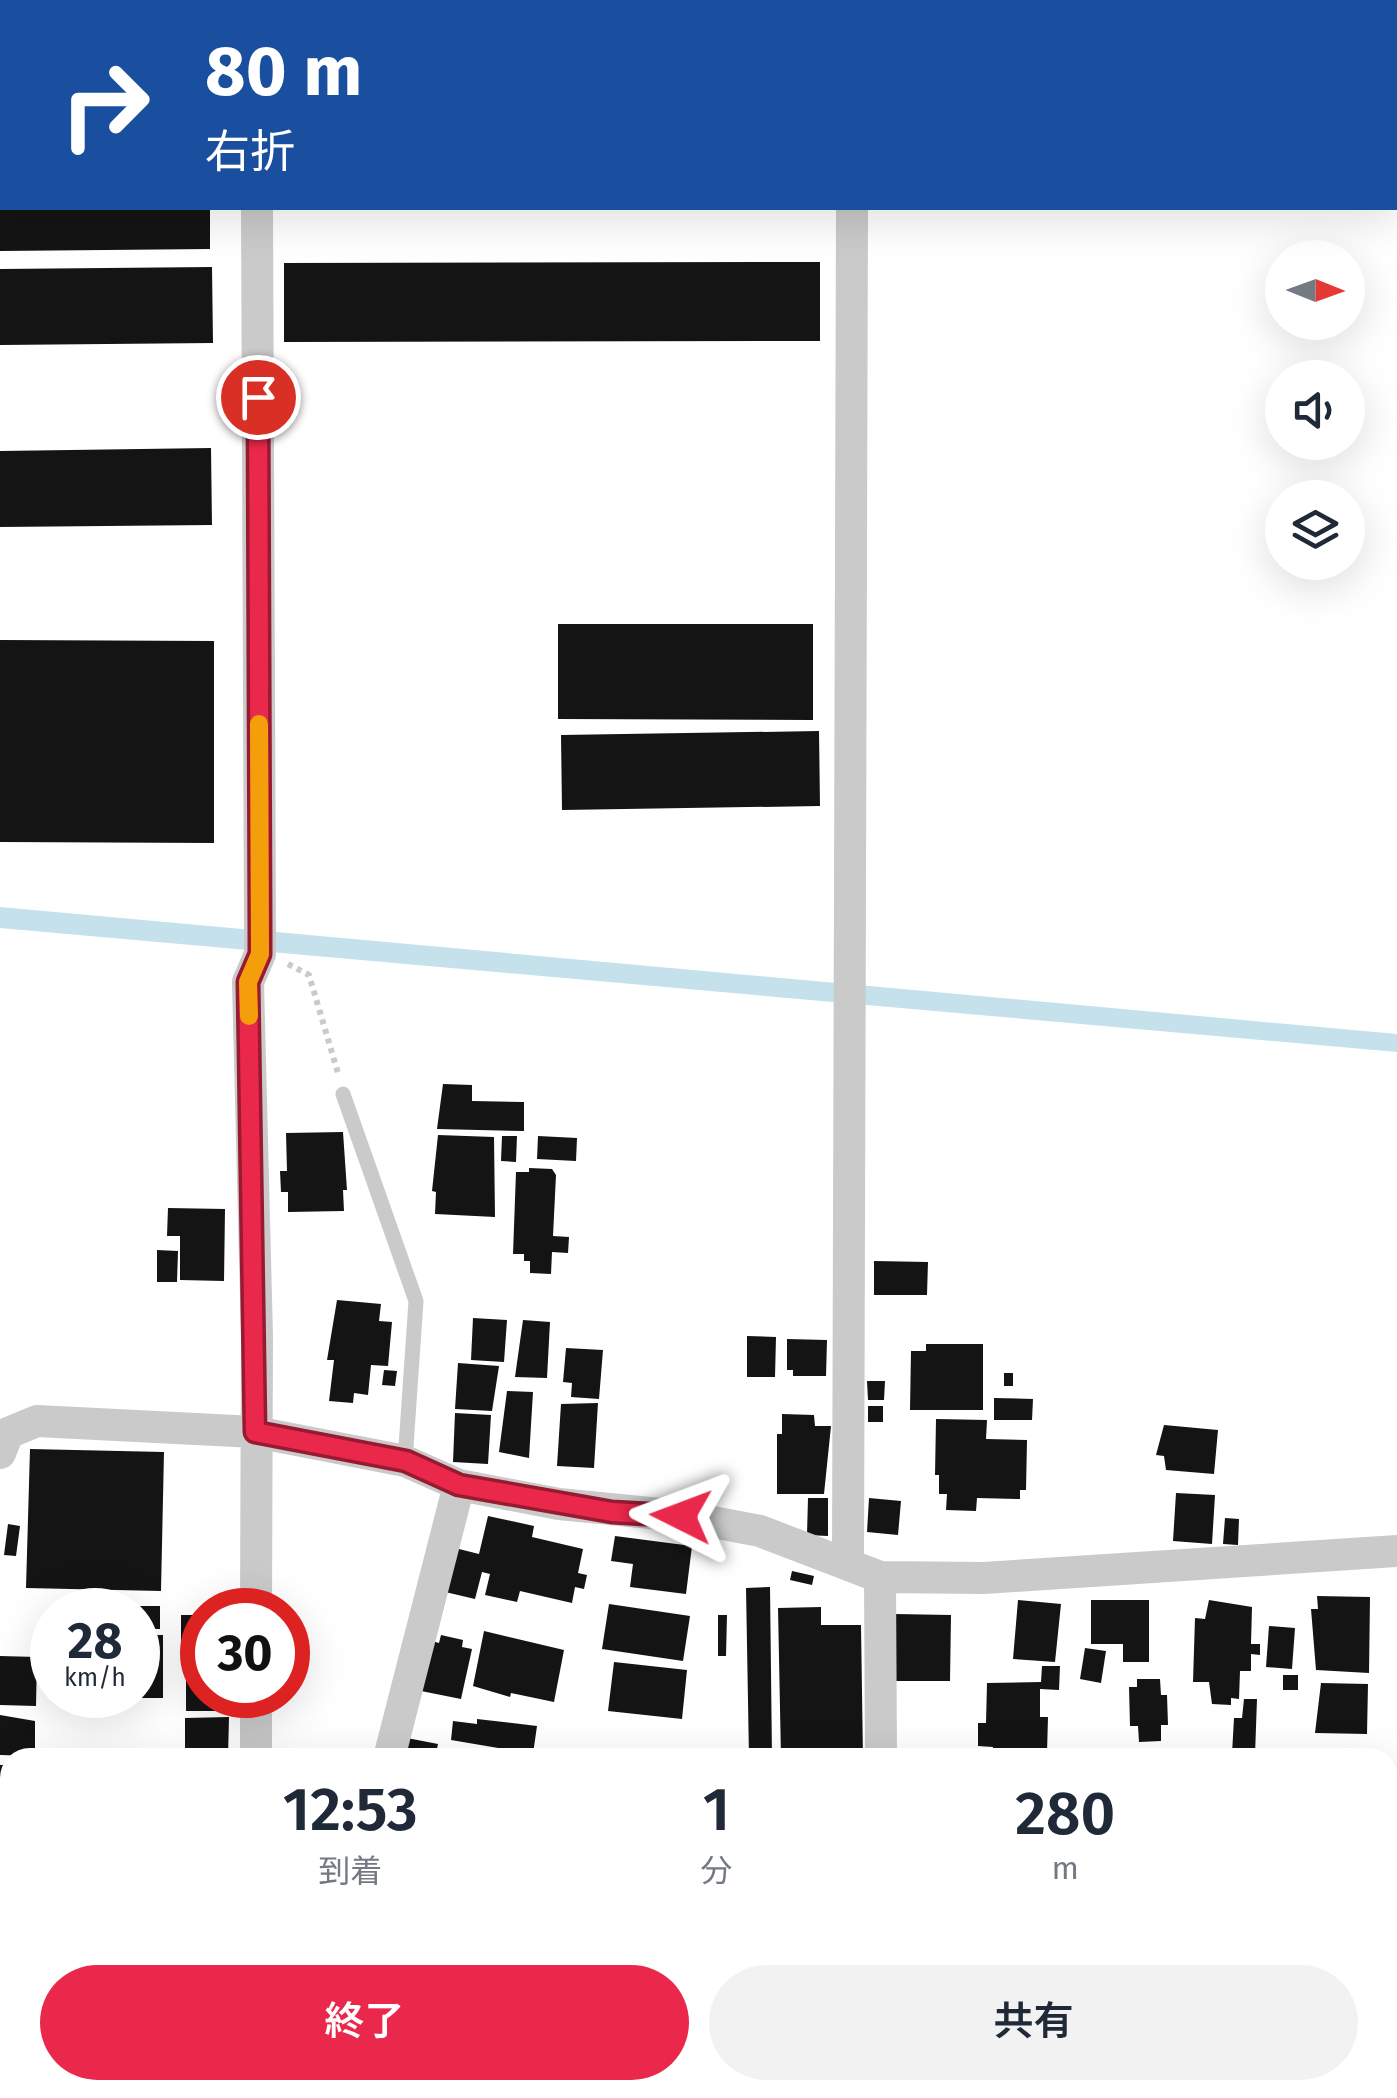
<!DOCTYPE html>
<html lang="ja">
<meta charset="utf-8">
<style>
:root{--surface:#fff;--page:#f2f2f3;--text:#1f2937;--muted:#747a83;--accent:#ea284b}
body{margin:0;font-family:"Fira Sans","Noto Sans JP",sans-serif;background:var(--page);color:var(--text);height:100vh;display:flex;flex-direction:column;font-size:38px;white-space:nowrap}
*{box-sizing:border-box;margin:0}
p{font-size:32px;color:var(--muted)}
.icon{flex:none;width:55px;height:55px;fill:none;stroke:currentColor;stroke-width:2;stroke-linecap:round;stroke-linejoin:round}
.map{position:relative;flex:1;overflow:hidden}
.drawer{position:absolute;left:0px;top:1748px;width:1398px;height:352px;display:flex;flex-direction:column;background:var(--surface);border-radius:30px 30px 0 0;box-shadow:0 10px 40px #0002}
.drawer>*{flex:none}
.hud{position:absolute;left:0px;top:0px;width:1398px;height:210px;box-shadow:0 10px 40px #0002;background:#1a4fa0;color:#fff;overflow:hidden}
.needle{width:65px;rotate:91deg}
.fabs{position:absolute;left:1265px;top:240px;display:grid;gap:20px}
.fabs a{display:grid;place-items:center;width:100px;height:100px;border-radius:50%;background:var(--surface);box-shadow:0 10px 40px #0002;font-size:50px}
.speed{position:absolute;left:30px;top:1588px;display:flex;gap:20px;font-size:50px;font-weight:700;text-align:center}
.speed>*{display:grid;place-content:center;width:130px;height:130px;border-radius:50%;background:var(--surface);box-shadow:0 10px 40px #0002;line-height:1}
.speed small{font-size:25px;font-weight:400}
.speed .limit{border:15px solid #d22;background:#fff;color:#111}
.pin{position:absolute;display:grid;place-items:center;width:85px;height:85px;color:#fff;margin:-42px;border:5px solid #fff;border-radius:50%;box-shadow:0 2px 10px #0007}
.me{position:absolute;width:110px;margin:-55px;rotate:273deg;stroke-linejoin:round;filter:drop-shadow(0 0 8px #0008)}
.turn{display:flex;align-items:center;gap:35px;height:210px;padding:0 40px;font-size:45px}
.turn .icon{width:130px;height:130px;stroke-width:2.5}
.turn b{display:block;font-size:70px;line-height:85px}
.eta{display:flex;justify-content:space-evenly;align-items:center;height:170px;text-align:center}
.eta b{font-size:60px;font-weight:600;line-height:70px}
.primary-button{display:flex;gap:20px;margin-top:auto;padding:20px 40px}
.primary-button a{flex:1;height:115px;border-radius:60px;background:var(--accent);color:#fff;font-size:40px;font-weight:600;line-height:115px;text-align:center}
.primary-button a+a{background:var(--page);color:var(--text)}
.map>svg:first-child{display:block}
.water{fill:#c4e1ec}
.building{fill:#141414}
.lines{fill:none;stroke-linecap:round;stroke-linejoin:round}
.path{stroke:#cacaca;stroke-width:6;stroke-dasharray:5 5;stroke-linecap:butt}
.service{stroke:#cacaca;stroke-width:15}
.minor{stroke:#cacaca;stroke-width:32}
.tertiary{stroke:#cacaca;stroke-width:40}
.route-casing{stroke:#981a31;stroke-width:25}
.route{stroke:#ea284b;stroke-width:18}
.slow{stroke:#f59e0b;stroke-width:18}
</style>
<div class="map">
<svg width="1397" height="2098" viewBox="0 0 1397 2098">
<rect width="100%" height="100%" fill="#fff"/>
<!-- water -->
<path class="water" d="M 0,907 L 1397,1034 L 1397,1052 L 0,928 Z"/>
<!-- building -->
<path class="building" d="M 0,208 L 210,208 L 210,249 L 0,251 Z
M 820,262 L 820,341 L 284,342 L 284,263 Z
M 212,267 L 213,343 L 0,345 L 0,269 Z
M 211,448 L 212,525 L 0,527 L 0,451 Z
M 558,624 L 813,624 L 813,720 L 558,719 Z
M 0,640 L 214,641 L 214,843 L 0,842 Z
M 819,731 L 820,806 L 562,810 L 561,735 Z
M 443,1084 L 472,1085 L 472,1101 L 524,1102 L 524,1131 L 437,1129 Z
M 343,1132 L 347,1190 L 343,1190 L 344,1211 L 288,1212 L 288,1192 L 281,1192 L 280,1171 L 287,1171 L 286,1133 Z
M 438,1135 L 494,1137 L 495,1217 L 435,1214 L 436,1192 L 432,1191 Z
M 502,1136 L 517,1136 L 516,1162 L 501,1161 Z
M 538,1136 L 577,1138 L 576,1161 L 537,1159 Z
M 529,1168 L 552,1169 L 556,1175 L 553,1236 L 569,1237 L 568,1253 L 552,1252 L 551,1274 L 530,1273 L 530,1261 L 524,1261 L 524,1254 L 513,1254 L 516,1172 L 529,1172 Z
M 168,1208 L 225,1209 L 224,1281 L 180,1280 L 180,1236 L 167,1236 Z
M 157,1250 L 178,1251 L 177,1282 L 157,1282 Z
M 874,1261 L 928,1262 L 927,1295 L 874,1295 Z
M 337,1300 L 381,1304 L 379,1321 L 392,1322 L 388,1366 L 371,1365 L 368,1395 L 354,1393 L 353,1403 L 329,1401 L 334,1360 L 327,1360 Z
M 473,1318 L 507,1320 L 504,1362 L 471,1360 Z
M 523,1320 L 550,1322 L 547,1378 L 515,1377 Z
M 747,1336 L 776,1337 L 775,1377 L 747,1377 Z
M 787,1339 L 827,1340 L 826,1376 L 793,1376 L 793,1370 L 787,1370 Z
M 926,1344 L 983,1344 L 983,1410 L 910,1410 L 911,1351 L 926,1351 Z
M 566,1348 L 603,1350 L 599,1399 L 571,1397 L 572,1383 L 563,1382 Z
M 458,1363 L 499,1366 L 492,1411 L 455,1409 Z
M 384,1370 L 397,1371 L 395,1386 L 382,1385 Z
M 1004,1373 L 1013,1373 L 1013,1386 L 1004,1386 Z
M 867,1381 L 885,1381 L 884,1400 L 868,1400 Z
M 507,1391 L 533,1392 L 529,1458 L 499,1452 Z
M 994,1398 L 1033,1399 L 1032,1420 L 994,1420 Z
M 598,1403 L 594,1468 L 557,1466 L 561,1404 Z
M 868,1406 L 883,1406 L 883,1422 L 868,1422 Z
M 455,1413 L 491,1415 L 488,1464 L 453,1462 Z
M 782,1414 L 814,1415 L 815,1426 L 831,1426 L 824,1494 L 777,1494 L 777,1434 L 782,1434 Z
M 936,1419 L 987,1420 L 986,1439 L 1027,1440 L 1026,1490 L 1020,1490 L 1020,1499 L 977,1498 L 976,1511 L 946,1510 L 947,1494 L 939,1494 L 939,1475 L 935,1475 Z
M 1164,1425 L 1218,1430 L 1214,1474 L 1166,1470 L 1164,1456 L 1156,1455 Z
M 30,1449 L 164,1452 L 161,1591 L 26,1588 Z
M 1176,1493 L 1215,1495 L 1212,1544 L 1173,1541 Z
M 808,1498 L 828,1498 L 828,1536 L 807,1535 Z
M 869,1498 L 901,1501 L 898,1535 L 867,1532 Z
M 488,1516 L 534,1526 L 532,1537 L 583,1549 L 578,1573 L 587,1575 L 584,1589 L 575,1587 L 572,1603 L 520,1591 L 517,1602 L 485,1595 L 490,1574 L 482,1572 L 475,1599 L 441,1591 L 451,1547 L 479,1554 Z
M 1225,1518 L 1239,1519 L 1238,1545 L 1223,1544 Z
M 8,1524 L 20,1526 L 16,1556 L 4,1555 Z
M 615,1536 L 692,1546 L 686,1594 L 630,1587 L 633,1564 L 611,1561 Z
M 792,1571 L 814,1576 L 812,1585 L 790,1580 Z
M 770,1587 L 772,1758 L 749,1758 L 746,1588 Z
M 1317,1596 L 1370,1597 L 1369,1673 L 1316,1670 L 1311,1609 L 1318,1609 Z
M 1018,1600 L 1061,1604 L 1055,1662 L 1013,1659 Z
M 1091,1600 L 1149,1600 L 1149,1662 L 1123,1662 L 1123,1644 L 1091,1644 Z
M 1209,1600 L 1252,1607 L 1251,1644 L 1260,1644 L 1260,1655 L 1251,1654 L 1251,1671 L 1240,1671 L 1239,1699 L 1231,1698 L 1231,1705 L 1212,1704 L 1209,1682 L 1193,1682 L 1195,1618 L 1205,1619 Z
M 609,1604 L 690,1616 L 683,1661 L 602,1649 Z
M 127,1606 L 160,1606 L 160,1629 L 138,1629 L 138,1610 L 127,1610 Z
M 821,1607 L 821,1625 L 861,1625 L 863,1758 L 781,1758 L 778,1608 Z
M 895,1614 L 951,1615 L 950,1681 L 895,1681 Z
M 181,1615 L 202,1615 L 202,1653 L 181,1653 Z
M 718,1615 L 727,1615 L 726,1656 L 718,1656 Z
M 1269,1626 L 1295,1628 L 1292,1669 L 1266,1667 Z
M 484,1631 L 564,1650 L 554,1702 L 511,1693 L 510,1697 L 473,1686 Z
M 138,1635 L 163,1635 L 163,1698 L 138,1698 Z
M 441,1635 L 463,1640 L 462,1647 L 472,1649 L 461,1699 L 421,1691 L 432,1641 L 439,1643 Z
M 1085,1648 L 1106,1651 L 1101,1683 L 1080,1679 Z
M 0,1656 L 37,1657 L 36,1706 L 0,1705 Z
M 614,1662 L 687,1670 L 682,1719 L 608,1711 Z
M 186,1666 L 202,1666 L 202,1695 L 227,1695 L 227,1702 L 220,1702 L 220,1711 L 186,1711 Z
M 1042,1666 L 1060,1666 L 1059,1690 L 1040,1689 L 1040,1717 L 1048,1717 L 1047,1753 L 1044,1758 L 992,1758 L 993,1747 L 978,1746 L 978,1723 L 986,1723 L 987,1683 L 1041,1682 Z
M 1283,1675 L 1298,1675 L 1298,1690 L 1283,1690 Z
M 1137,1679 L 1160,1679 L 1161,1695 L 1167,1695 L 1168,1725 L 1161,1725 L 1161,1741 L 1139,1742 L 1138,1726 L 1130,1726 L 1129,1687 L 1137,1687 Z
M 1321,1683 L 1368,1684 L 1367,1734 L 1315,1733 Z
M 1244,1699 L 1257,1699 L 1255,1755 L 1232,1754 L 1234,1718 L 1242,1718 Z
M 0,1715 L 35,1721 L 35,1756 L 0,1755 Z
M 229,1717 L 228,1758 L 185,1758 L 185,1718 Z
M 477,1719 L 537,1726 L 533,1754 L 451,1740 L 453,1721 L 477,1724 Z
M 407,1738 L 438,1744 L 435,1758 L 403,1758 Z
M 1188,1748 L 1219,1749 L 1219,1758 L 1187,1758 Z
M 1303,1752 L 1354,1752 L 1354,1758 L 1303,1758 Z
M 0,1765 L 10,1765 L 10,1795 L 0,1795 Z
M 0,1806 L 10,1806 L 10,1859 L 4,1859 Z
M 0,1984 L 10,1984 L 10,2043 L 0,2043 Z
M 179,2090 L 224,2090 L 223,2096 Z
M 459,2090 L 485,2090 L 485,2098 L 459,2098 Z
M 635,2090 L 668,2090 L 667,2098 L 634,2098 Z"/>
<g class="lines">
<!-- path -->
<path class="path" d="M 288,964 L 309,975 L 338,1073
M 252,2090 L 253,2098"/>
<!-- service -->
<path class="service" d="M 343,1094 L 416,1301 L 405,1461"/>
<!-- minor -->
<path class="minor" d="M 256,0 L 256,2
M 851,0 L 851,2
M 1395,134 L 1397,134
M 0,143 L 2,143
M 0,1453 L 8,1433 L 37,1421 L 255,1432 L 405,1461 L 459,1485 L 559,1504 L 681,1516 L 760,1531 L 880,1577 L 984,1578 L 1397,1551
M 848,1562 L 852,208
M 880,1577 L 881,1758
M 256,1610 L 257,1337 L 248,982 L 260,954 L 260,929 L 257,208
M 256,1695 L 256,1758
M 389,1758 L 459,1485"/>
<!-- tertiary -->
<path class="tertiary" d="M 0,1924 L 10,1923
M 1388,2083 L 1397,2083
M 858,2090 L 1024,2090"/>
</g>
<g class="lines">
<defs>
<path id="route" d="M 258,397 L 260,929 L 260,954 L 248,982 L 255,1432 L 406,1461 L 459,1485 L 612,1512 L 681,1516"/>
</defs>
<!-- route casing -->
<use href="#route" class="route-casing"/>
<!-- route -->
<use href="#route" class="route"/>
<!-- slow -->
<path class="slow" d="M 249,1016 L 248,982 L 260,954 L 259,724"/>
</g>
</svg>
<div class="fabs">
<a><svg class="needle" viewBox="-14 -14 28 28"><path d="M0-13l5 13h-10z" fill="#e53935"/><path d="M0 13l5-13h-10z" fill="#747a83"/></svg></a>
<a><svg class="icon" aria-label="sound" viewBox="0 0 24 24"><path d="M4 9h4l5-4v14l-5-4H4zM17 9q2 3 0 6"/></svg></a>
<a><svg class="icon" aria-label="layers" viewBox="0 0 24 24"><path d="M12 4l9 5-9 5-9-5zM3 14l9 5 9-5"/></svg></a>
</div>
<div class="speed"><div>28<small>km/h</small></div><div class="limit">30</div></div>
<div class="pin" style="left:258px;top:397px;background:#d93025"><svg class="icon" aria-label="arrive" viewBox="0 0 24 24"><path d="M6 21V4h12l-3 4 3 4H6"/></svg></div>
<svg class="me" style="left:681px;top:1516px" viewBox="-20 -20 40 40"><path d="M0-17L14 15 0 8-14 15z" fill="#ea284b" stroke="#fff" stroke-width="4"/></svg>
<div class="hud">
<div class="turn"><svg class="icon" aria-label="right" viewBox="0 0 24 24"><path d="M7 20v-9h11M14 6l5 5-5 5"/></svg><div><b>80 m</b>右折</div></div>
</div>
<section class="drawer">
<div class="eta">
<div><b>12:53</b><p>到着</p></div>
<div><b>1</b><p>分</p></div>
<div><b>280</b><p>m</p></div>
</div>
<div class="primary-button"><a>終了</a><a>共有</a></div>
</section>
</div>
